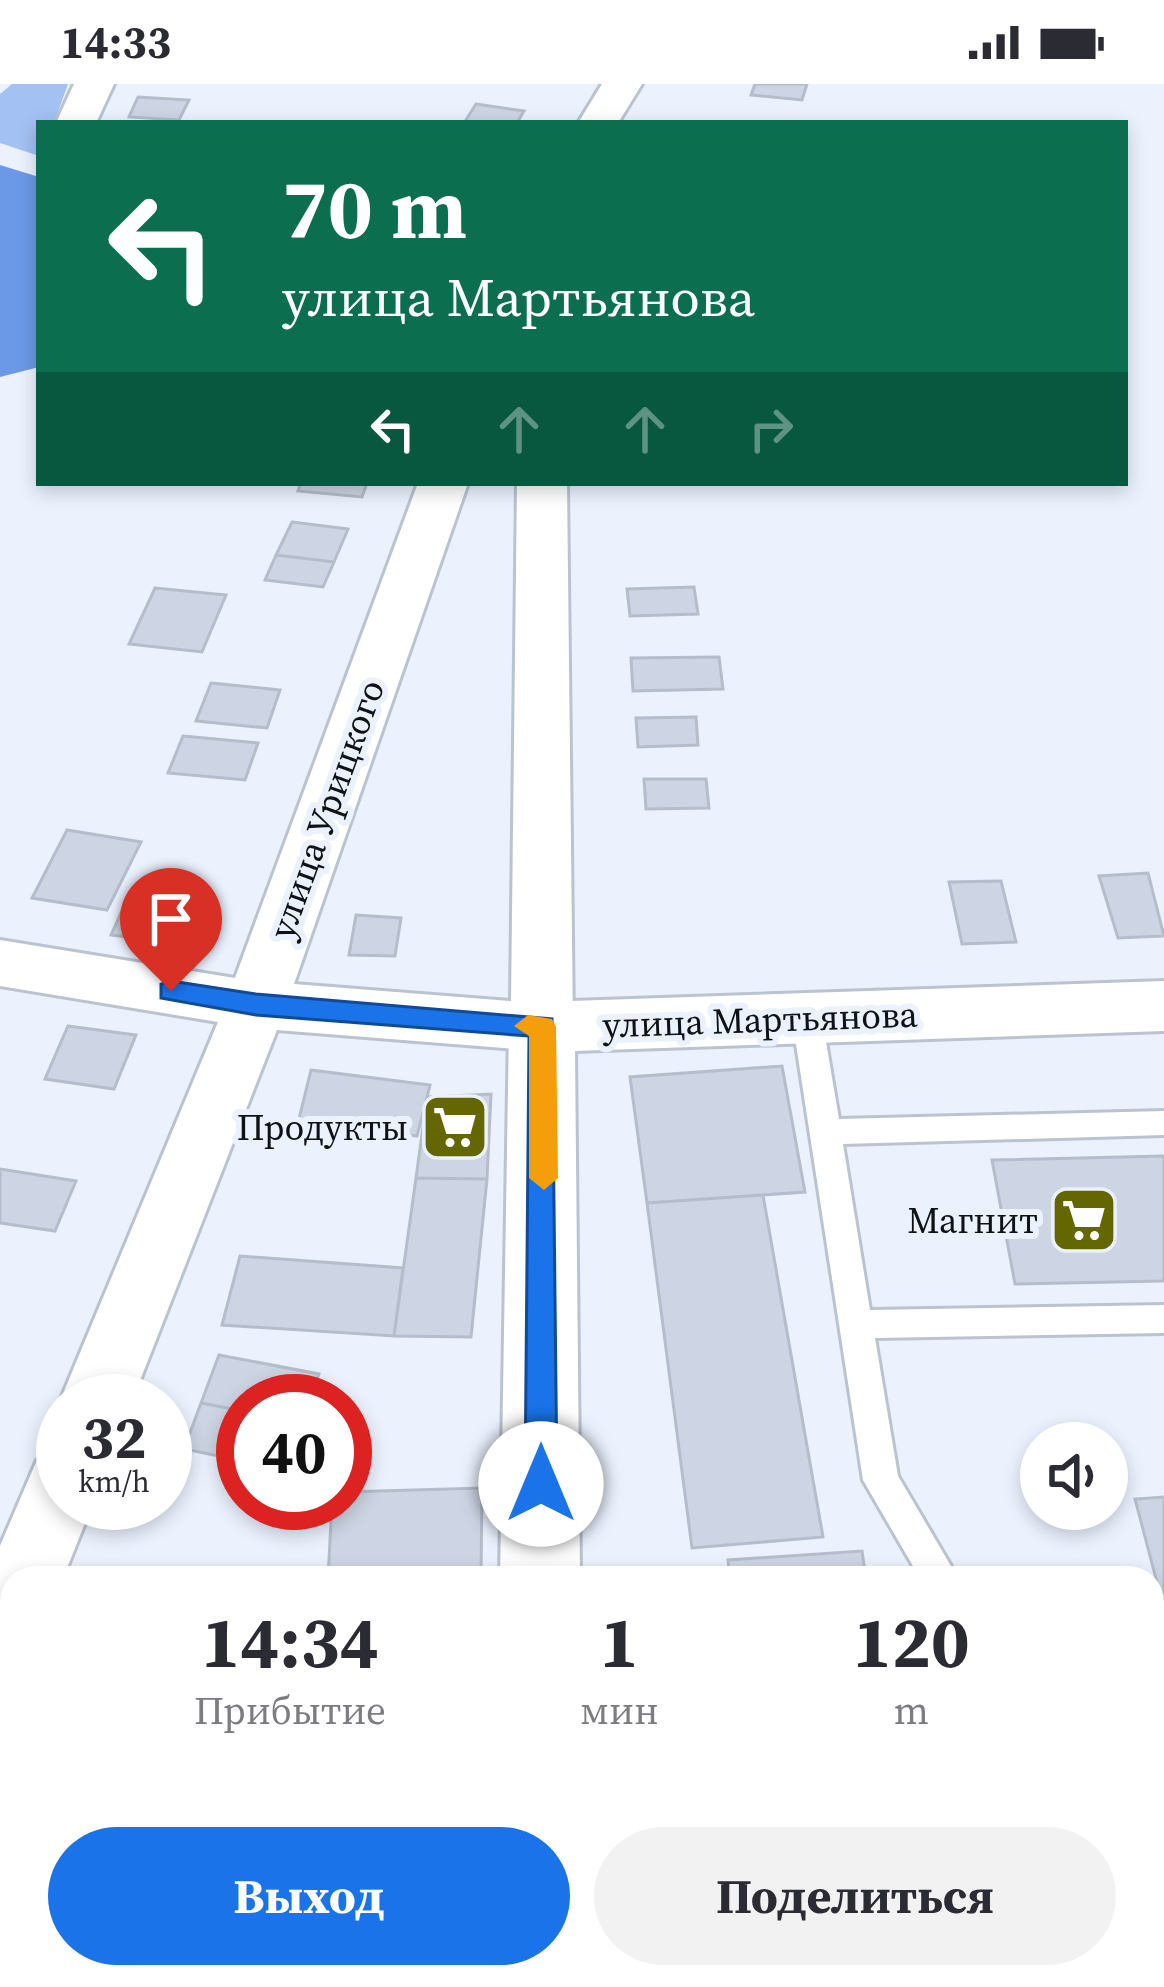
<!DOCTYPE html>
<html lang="ru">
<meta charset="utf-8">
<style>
:root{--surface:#fff;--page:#f2f2f3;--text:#2b2b33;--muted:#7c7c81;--accent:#1a73e8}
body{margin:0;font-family:"Source Serif 4",serif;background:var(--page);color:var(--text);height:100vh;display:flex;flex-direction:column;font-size:45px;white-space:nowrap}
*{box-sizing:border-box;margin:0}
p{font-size:39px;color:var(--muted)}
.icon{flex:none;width:66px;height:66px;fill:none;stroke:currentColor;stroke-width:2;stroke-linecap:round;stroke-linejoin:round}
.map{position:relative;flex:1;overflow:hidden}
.details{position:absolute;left:0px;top:1482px;width:1164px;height:423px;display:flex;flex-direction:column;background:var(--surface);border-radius:36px 36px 0 0;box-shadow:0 6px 18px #0003}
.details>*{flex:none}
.banner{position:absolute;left:36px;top:36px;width:1092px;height:366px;border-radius:0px;box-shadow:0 6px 18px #0003;background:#0b6e4f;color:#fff;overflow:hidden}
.tools{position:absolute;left:1020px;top:1338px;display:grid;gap:24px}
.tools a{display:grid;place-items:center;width:108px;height:108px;border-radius:50%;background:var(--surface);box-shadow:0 6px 18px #0003;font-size:60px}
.speed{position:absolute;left:36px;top:1290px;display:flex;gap:24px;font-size:60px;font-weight:700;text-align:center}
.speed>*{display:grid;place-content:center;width:156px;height:156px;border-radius:50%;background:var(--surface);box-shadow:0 6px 18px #0003;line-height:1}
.speed small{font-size:30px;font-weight:400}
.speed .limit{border:18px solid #d22;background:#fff;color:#111}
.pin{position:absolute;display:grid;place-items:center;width:102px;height:102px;color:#fff;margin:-123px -51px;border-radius:50% 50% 50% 0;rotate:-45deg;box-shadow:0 0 12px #0007}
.pin .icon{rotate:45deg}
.me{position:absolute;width:132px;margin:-66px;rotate:0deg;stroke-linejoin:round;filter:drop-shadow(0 0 9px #0008)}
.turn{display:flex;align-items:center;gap:42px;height:252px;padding:0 48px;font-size:54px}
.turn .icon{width:156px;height:156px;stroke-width:2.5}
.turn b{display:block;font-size:84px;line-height:102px}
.lanes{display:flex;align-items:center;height:114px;padding:0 48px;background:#0003;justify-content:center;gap:60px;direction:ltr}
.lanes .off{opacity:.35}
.eta{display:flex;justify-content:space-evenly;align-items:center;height:204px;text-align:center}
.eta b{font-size:72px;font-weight:700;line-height:84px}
.primary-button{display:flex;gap:24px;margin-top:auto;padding:24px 48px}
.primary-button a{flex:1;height:138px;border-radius:72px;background:var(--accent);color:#fff;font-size:48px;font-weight:700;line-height:138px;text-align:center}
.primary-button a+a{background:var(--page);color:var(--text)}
.status{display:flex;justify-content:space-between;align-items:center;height:84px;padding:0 60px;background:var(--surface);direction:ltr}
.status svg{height:33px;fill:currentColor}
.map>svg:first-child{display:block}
.green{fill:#a3c1f3}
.water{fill:#6c99e7}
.building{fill:#cdd5e4;stroke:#b5bdcb;stroke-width:3}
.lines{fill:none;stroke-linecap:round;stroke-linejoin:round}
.service-casing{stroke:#bbc3d1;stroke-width:6}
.minor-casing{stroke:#bbc3d1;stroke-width:6}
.tertiary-casing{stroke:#bbc3d1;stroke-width:6}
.service{fill:#fff;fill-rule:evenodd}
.minor{fill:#fff;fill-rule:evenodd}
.tertiary{fill:#fff;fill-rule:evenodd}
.route{fill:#1a73e8;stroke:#114b97;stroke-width:3}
.slow{fill:#f59e0b}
.labels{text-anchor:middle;stroke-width:12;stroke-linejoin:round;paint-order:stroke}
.street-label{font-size:36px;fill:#0e1116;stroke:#ebf2fe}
.poi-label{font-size:36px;fill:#0e1116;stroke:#ebf2fe;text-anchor:end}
</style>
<div class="status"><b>14:33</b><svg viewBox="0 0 49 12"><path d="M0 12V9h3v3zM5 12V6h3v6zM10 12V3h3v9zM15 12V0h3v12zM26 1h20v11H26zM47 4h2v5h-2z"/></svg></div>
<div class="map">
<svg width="1164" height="1903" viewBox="0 0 1164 1903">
<rect width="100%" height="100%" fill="#ebf2fe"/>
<!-- green -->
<path class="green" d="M 12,0 L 68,0 L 54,39 L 39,39 L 39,72 L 0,59 L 0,10 Z"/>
<!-- water -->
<path class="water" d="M 0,81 L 39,93 L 39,283 L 0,293 Z"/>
<!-- building -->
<path class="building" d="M 755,0 L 807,0 L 802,16 L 751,11 Z
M 138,13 L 189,16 L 179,36 L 129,33 Z
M 476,20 L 524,27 L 517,39 L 464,39 Z
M 301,399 L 367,399 L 362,413 L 298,407 Z
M 292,438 L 348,445 L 334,478 L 276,471 Z
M 276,471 L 334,478 L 323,503 L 265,496 Z
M 694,503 L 698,530 L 630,532 L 627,505 Z
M 155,504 L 226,511 L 202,568 L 129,560 Z
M 719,573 L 723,605 L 633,607 L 631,574 Z
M 211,599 L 280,606 L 267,644 L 196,637 Z
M 696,633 L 698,661 L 638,663 L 636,634 Z
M 183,652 L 258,659 L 245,696 L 168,689 Z
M 644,695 L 706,695 L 709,724 L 646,725 Z
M 67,746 L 141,758 L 107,826 L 32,814 Z
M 1148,789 L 1164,852 L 1118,854 L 1099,792 Z
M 1001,797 L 1016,858 L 962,860 L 949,798 Z
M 126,818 L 191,827 L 179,859 L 111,851 Z
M 356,831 L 401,834 L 395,872 L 349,871 Z
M 68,942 L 136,951 L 114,1005 L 45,995 Z
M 782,982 L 805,1108 L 647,1119 L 630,993 Z
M 311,986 L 430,1001 L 417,1052 L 298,1039 Z
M 491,1010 L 487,1095 L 416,1094 L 427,1013 Z
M 1164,1072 L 1164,1197 L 1015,1200 L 992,1076 Z
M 0,1085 L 76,1097 L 55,1147 L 0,1139 Z
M 416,1094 L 487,1095 L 471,1253 L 394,1252 Z
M 763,1111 L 823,1453 L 692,1464 L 647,1119 Z
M 240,1172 L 403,1184 L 394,1252 L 222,1241 Z
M 219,1271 L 319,1290 L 310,1317 L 243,1317 L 243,1327 L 201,1319 Z
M 201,1319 L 243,1327 L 243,1377 L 184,1365 Z
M 482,1404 L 481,1494 L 328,1494 L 332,1419 L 345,1419 L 345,1408 Z
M 1164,1413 L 1164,1525 L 1135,1415 Z
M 862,1467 L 866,1494 L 730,1494 L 728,1476 Z
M 18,1893 L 49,1893 L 92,1903 L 14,1903 Z
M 726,1893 L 933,1893 L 933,1895 L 727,1903 Z"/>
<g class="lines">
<defs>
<path id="service" d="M 807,923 L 822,934 L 839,1035 L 1164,1027 L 1164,1051 L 843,1060 L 870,1226 L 1164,1221 L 1164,1249 L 875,1254 L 898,1392 L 958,1494 L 920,1494 L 863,1396 L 792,934 Z
M 1001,1893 L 1043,1893 L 1046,1903 L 1004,1903 Z"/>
<path id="minor" d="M 74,0 L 114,0 L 96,39 L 56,39 Z
M 602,0 L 642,0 L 618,39 L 578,39 Z
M 418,399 L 468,399 L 294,900 L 511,917 L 517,399 L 567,399 L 573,943 L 564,960 L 542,967 L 277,946 L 132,1317 L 63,1317 L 63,1323 L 60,1317 L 218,938 L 0,902 L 0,856 L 235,894 Z
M 63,1367 L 63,1419 L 93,1419 L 63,1494 L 12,1494 L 12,1588 L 0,1593 L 0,1462 L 37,1376 Z"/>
<path id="tertiary" d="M 1164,897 L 1164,947 L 575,967 L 580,1494 L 500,1494 L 509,943 L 519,925 L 542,918 Z
M 492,1893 L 582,1893 L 582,1903 L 492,1903 Z"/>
</defs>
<!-- service casing -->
<use href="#service" class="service-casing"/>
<!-- minor casing -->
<use href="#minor" class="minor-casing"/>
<!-- tertiary casing -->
<use href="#tertiary" class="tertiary-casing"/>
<!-- service -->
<use href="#service" class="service"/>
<!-- minor -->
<use href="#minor" class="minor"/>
<!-- tertiary -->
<use href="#tertiary" class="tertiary"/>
</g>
<!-- route -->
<path class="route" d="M 171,897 L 256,910 L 552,935 L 557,1400 L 553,1411 L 541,1415 L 530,1411 L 525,1400 L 529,952 L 256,931 L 161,914 L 161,900 Z"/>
<!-- slow -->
<path class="slow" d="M 528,931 L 552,935 L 556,943 L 558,1094 L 544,1106 L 529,1094 L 529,952 L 514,942 Z"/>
<!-- icons -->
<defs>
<symbol id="supermarket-square" viewBox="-11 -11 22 22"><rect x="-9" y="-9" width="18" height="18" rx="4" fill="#646600" stroke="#ebf2fe"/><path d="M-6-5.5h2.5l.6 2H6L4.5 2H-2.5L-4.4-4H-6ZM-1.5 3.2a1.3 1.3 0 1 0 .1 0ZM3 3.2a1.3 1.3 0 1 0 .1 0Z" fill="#fff"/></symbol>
</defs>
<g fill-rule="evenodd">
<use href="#supermarket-square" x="417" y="1005" width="76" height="76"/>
<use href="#supermarket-square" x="1046" y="1098" width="76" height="76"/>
</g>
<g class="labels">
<!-- street labels -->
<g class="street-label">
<text transform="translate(326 725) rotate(-70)" y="13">улица Урицкого</text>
<text transform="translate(760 935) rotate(-2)" y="13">улица Мартьянова</text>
</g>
<!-- poi labels -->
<g class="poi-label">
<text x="408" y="1056">Продукты</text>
<text x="1038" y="1149">Магнит</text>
</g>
</g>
</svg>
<div class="tools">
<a><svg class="icon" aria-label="sound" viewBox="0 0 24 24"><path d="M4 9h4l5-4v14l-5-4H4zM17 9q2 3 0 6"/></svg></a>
</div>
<div class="speed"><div>32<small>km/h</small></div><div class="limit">40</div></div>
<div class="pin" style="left:171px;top:907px;background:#d93025"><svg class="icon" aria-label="arrive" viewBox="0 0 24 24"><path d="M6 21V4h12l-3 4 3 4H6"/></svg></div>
<svg class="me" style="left:541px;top:1400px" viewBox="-20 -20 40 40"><circle r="19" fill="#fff"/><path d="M0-13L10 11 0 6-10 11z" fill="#1a73e8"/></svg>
<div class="banner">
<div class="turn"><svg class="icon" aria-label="left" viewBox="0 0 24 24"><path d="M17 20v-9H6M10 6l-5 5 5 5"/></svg><div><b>70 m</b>улица Мартьянова</div></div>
<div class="lanes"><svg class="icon" aria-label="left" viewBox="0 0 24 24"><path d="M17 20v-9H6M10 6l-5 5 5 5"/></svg><svg class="icon off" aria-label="ahead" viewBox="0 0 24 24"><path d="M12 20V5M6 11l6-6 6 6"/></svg><svg class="icon off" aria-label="ahead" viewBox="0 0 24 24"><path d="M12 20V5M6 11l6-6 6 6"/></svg><svg class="icon off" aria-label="right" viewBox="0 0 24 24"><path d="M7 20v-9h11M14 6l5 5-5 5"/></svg></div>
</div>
<section class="details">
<div class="eta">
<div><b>14:34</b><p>Прибытие</p></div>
<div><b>1</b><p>мин</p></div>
<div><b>120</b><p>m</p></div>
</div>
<div class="primary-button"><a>Выход</a><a>Поделиться</a></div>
</section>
</div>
